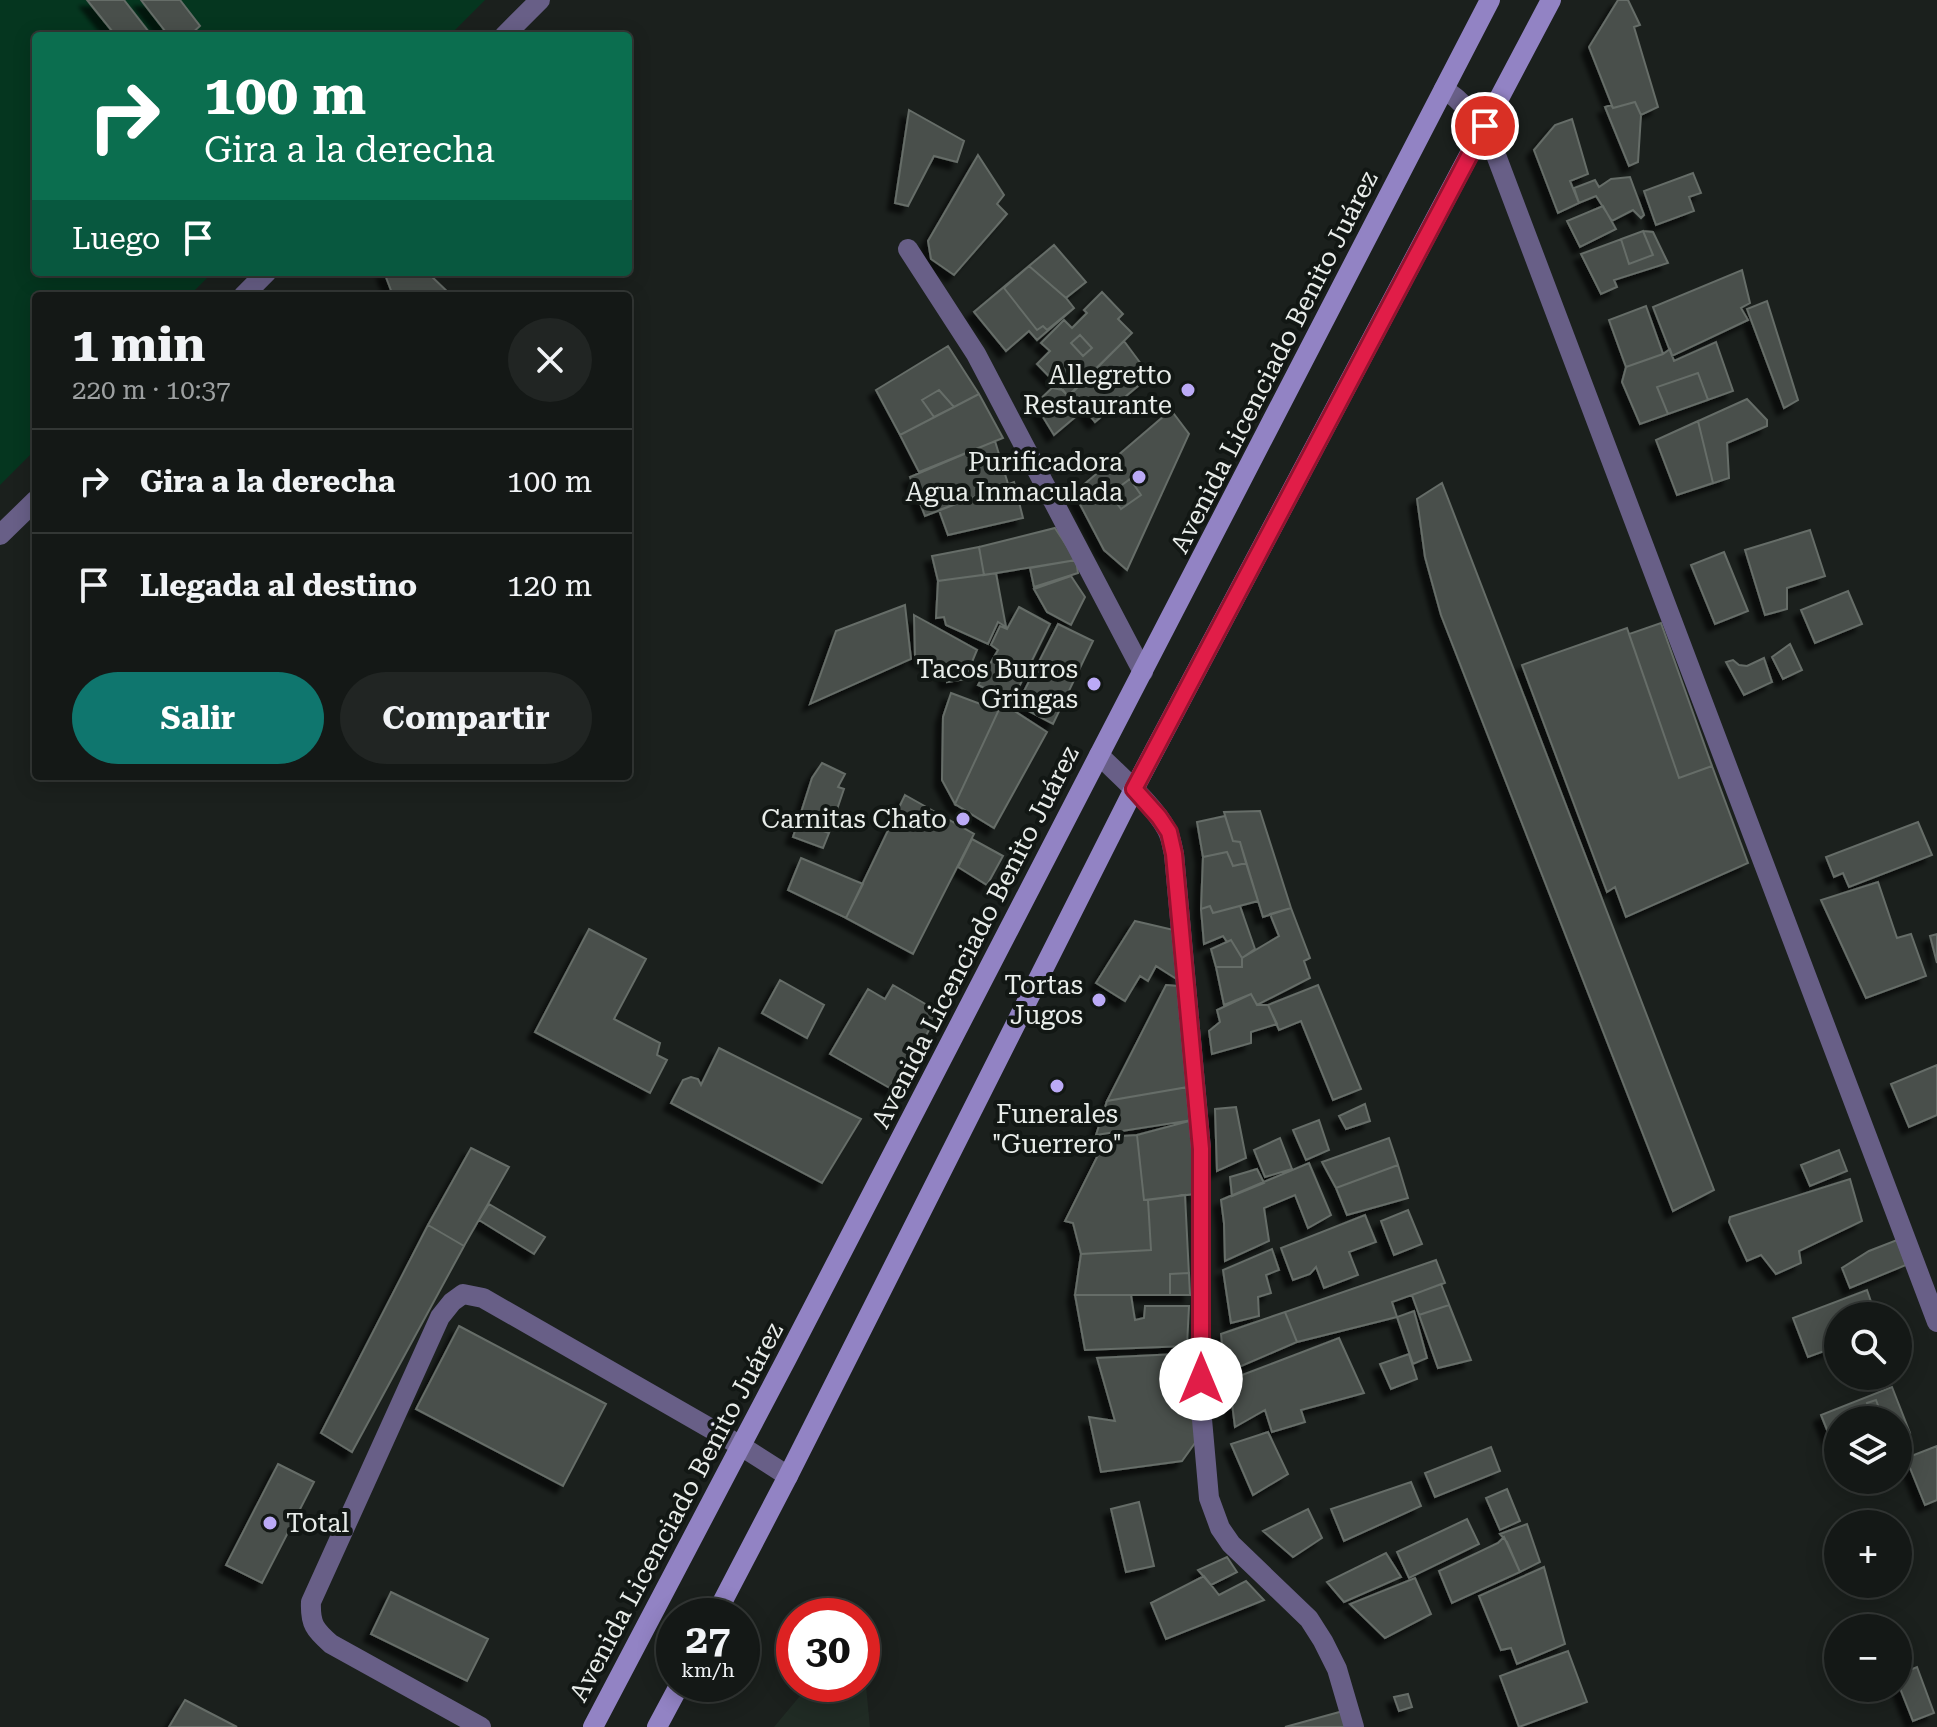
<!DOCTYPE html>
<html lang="es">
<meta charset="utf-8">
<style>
:root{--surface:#141816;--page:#212523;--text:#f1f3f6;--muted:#9da0a1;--line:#333735;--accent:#0f766e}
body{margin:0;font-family:"Roboto Serif",serif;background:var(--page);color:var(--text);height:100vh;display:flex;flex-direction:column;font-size:30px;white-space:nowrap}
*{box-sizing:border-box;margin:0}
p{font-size:26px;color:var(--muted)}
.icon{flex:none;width:44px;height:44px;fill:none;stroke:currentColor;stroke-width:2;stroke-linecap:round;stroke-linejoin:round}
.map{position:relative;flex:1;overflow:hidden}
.details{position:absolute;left:32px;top:292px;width:600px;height:488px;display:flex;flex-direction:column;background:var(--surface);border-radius:8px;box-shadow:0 4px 20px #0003,0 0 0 2px var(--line)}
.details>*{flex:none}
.banner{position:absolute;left:32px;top:32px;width:600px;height:244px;border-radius:8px;box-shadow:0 4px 20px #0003,0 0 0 2px var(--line);background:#0b6e4f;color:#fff;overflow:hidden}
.fabs{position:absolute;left:1824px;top:1302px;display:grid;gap:16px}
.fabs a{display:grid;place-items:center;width:88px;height:88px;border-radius:50%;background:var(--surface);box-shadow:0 4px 20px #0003,0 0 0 2px var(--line);font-size:40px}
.speed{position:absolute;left:656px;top:1598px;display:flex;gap:16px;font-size:40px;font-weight:700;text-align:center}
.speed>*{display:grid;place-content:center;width:104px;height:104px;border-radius:50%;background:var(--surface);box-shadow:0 4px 20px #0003,0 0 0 2px var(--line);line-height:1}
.speed small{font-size:20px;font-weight:400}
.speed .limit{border:12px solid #d22;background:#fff;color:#111}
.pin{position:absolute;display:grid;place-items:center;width:68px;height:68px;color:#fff;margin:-34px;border:4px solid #fff;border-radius:50%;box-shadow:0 2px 8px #0007}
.me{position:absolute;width:88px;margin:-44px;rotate:0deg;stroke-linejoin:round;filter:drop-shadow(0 0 6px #0008)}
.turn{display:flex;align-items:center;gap:28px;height:168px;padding:0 40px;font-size:36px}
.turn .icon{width:104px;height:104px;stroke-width:2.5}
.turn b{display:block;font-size:56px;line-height:68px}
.then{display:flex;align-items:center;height:76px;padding:0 40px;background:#0003;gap:16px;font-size:30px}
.round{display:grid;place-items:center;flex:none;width:84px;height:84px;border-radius:42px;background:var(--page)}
.overview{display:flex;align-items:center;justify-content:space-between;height:136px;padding:0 40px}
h1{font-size:48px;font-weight:700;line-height:60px}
.cta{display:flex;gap:16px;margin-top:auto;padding:16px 40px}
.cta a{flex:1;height:92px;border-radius:48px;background:var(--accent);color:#fff;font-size:32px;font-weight:700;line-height:92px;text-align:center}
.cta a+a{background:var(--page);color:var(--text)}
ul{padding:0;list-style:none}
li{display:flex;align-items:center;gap:24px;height:104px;padding:0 40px;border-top:2px solid var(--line)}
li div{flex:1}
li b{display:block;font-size:30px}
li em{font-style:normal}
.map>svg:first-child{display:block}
.built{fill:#202b24}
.green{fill:#05361f}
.building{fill:#494f4b;stroke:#666d68;stroke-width:2;filter:url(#shadow)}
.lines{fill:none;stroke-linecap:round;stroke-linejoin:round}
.service{stroke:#685f87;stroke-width:20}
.minor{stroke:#685f87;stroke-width:20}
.secondary{stroke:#9283c4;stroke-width:20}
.route-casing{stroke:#92132f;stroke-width:20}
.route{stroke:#e11d48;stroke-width:14}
.poi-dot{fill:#bbaaf6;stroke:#121714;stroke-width:3}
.labels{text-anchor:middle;stroke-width:8;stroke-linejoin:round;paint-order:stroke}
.street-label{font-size:26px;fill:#e9edea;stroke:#121714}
.poi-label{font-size:26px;fill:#e9edea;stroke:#121714;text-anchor:end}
</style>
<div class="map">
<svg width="1937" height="1727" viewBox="0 0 1937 1727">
<defs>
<filter id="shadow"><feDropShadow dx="-7" dy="7" stdDeviation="2" flood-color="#0009"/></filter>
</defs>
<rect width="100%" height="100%" fill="#1b201d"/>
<!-- built -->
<path class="built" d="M 862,1645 L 870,1727 L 774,1727 L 810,1684 L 862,1684 Z"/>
<!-- green -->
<path class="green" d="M 0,0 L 485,0 L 449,36 L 36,36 L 36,272 L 213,272 L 189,296 L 36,296 L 36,449 L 0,485 Z"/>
<!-- building -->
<path class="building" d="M 87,0 L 124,0 L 152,36 L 116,36 Z
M 141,0 L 180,0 L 200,26 L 189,36 L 169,36 Z
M 1618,0 L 1628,0 L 1640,25 L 1634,27 L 1658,107 L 1641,115 L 1635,102 L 1613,108 L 1589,47 Z
M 1635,102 L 1641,115 L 1638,162 L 1629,166 L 1605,107 L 1611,105 L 1613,108 Z
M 909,110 L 964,141 L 957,162 L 934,156 L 908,206 L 895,203 Z
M 1572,119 L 1588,174 L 1570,181 L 1579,203 L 1558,213 L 1534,150 L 1555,125 Z
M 978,155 L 1004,195 L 997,204 L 1007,214 L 954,275 L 931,259 L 928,241 Z
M 1693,173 L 1701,193 L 1689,197 L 1694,211 L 1656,225 L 1644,191 Z
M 1630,177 L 1644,215 L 1641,218 L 1633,210 L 1612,221 L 1596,196 L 1579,203 L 1574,188 L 1595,180 L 1599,187 L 1611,179 Z
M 1603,206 L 1616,229 L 1580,247 L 1567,221 Z
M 1643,231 L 1653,232 L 1668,263 L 1614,280 L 1617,287 L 1601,294 L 1581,254 Z
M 1643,231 L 1653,255 L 1629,264 L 1621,239 Z
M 1054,245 L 1086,282 L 1066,298 L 1074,308 L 1037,340 L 1029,331 L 1006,351 L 974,312 Z
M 1029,266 L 1066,298 L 1074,308 L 1047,330 L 1043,326 L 1037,330 L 1004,288 Z
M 1742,270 L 1750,303 L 1741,308 L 1748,320 L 1672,356 L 1653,307 Z
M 384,272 L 427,272 L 452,296 L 390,296 L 392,293 Z
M 1102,292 L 1123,314 L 1118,319 L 1132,333 L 1068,396 L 1037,364 L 1050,351 L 1041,343 L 1064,320 L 1072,328 L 1087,313 L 1084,310 Z
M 1767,301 L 1798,400 L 1784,408 L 1747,309 Z
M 1646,306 L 1663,354 L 1626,367 L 1609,320 Z
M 1080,335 L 1092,348 L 1083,356 L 1071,343 Z
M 1124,341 L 1150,376 L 1095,422 L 1072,393 Z
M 1716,342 L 1733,391 L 1640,424 L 1622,382 L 1626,367 L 1663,354 L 1670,349 L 1674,361 Z
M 948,346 L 979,394 L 900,435 L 876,390 Z
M 1698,373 L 1708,400 L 1668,414 L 1657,387 Z
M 1052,388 L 1063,390 L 1080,413 L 1054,435 L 1035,404 Z
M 939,390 L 954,407 L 934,417 L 922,400 Z
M 979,394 L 1003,438 L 919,472 L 900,435 Z
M 1747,399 L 1767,420 L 1767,426 L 1727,443 L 1729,478 L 1677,495 L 1656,440 Z
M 1171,410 L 1189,434 L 1127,570 L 1104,550 L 1074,493 Z
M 1698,421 L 1713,483 L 1677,495 L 1656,440 Z
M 995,441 L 1008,484 L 925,516 L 910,477 Z
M 1130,479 L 1141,495 L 1121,509 L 1110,494 Z
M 1014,482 L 1023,518 L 948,535 L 939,510 Z
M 1442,483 L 1714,1190 L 1673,1211 L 1441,615 L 1425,557 L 1417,499 Z
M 1055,528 L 1076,560 L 984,575 L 979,547 Z
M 1810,530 L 1825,576 L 1787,588 L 1787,609 L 1765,615 L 1745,550 Z
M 979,547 L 984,575 L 938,581 L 932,556 Z
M 1724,552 L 1748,611 L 1715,624 L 1691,565 Z
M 1076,560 L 1078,573 L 1034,587 L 1030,568 Z
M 996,573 L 1006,627 L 998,622 L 988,644 L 946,625 L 944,617 L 936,618 L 938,581 Z
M 1071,576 L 1085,597 L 1071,625 L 1047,612 L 1034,589 Z
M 1848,591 L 1862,624 L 1815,643 L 1801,610 Z
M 905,605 L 911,659 L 810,704 L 836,631 Z
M 1019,607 L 1050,624 L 1012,701 L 978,685 L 998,650 L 991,645 L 1000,626 L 1007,629 Z
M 914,615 L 977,650 L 965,679 L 947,682 L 945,674 L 915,656 Z
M 1661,623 L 1712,766 L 1679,778 L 1629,634 Z
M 1058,624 L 1093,641 L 1053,724 L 1017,705 Z
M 1627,628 L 1679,778 L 1712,766 L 1748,863 L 1626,917 L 1615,887 L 1607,892 L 1522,665 Z
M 1790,644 L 1802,670 L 1783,679 L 1772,657 Z
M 1764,658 L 1772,682 L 1744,695 L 1726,662 L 1733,660 L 1739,665 L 1747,666 Z
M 951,693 L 983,705 L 1002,703 L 955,804 L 942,780 L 943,717 Z
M 1002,703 L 1047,732 L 994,828 L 955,804 Z
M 822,763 L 845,774 L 838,787 L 844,789 L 829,833 L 798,822 L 812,778 Z
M 905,795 L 974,834 L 913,954 L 846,918 Z
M 1260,811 L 1291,908 L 1263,917 L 1240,842 L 1233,841 L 1224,812 Z
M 1225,816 L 1233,841 L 1240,842 L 1246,863 L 1233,866 L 1227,852 L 1203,857 L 1197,822 Z
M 798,822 L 829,833 L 823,848 L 793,837 Z
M 1918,822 L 1932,855 L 1849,887 L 1843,873 L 1834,877 L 1826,857 Z
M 972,839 L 1003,856 L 987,885 L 958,867 Z
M 1227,852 L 1233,866 L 1246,863 L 1258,901 L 1213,913 L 1210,906 L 1201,909 L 1203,857 Z
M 801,858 L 863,884 L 846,918 L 788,890 Z
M 1878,882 L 1897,938 L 1911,934 L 1926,976 L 1866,998 L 1821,900 Z
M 1210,906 L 1213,913 L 1240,906 L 1255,949 L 1242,958 L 1231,940 L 1227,942 L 1223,936 L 1204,944 L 1201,909 Z
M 1291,908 L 1310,958 L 1304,961 L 1310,978 L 1257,1005 L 1251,994 L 1224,1005 L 1216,967 L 1242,967 L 1242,958 L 1279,936 L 1270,914 Z
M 1135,921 L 1178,931 L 1178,980 L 1156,966 L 1148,981 L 1140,976 L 1125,1001 L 1096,983 Z
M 589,929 L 646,959 L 614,1019 L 660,1043 L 657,1055 L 667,1060 L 650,1093 L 535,1032 Z
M 1937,934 L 1937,963 L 1930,936 Z
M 1231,940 L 1242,958 L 1242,967 L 1216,967 L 1211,949 Z
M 780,980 L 824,1005 L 807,1038 L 762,1013 Z
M 893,985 L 939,1012 L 895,1091 L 830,1054 L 868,989 L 885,999 Z
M 1166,985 L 1179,986 L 1188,1087 L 1107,1101 Z
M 1318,985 L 1361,1089 L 1333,1100 L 1301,1021 L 1279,1030 L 1268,1005 Z
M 1251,994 L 1257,1005 L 1268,1005 L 1277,1024 L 1251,1032 L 1251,1043 L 1212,1054 L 1209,1031 L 1220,1022 L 1217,1010 Z
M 719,1048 L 861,1119 L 822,1183 L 671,1103 L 683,1080 L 691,1077 L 698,1079 L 701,1085 Z
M 1937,1065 L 1937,1115 L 1909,1127 L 1891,1084 Z
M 1188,1087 L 1193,1120 L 1096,1135 L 1107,1101 Z
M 1365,1104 L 1370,1121 L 1346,1129 L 1339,1116 Z
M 1236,1107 L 1246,1158 L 1217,1171 L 1215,1109 Z
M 1193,1120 L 1195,1194 L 1144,1200 L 1137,1135 Z
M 1319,1120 L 1329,1150 L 1306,1160 L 1293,1130 Z
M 1137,1135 L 1144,1200 L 1148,1200 L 1151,1250 L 1081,1254 L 1073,1223 L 1065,1221 L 1107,1137 Z
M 1280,1138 L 1292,1169 L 1265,1177 L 1254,1150 Z
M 1389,1138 L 1398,1165 L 1336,1188 L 1322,1162 Z
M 471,1148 L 509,1167 L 464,1246 L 428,1225 Z
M 1839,1150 L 1847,1171 L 1810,1186 L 1801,1165 Z
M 1309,1163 L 1331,1215 L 1308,1228 L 1295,1195 L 1264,1208 L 1269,1241 L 1225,1261 L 1224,1223 L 1221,1200 Z
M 1398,1165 L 1408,1198 L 1347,1215 L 1336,1188 Z
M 1257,1169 L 1264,1183 L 1232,1196 L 1230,1177 Z
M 1850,1179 L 1862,1221 L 1799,1251 L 1801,1263 L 1776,1274 L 1761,1255 L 1747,1261 L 1729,1222 L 1730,1217 Z
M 1185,1195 L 1190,1295 L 1075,1295 L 1081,1254 L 1151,1250 L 1148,1200 Z
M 489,1204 L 545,1237 L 534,1254 L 479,1220 Z
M 1408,1210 L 1422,1244 L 1394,1255 L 1381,1221 Z
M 1365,1215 L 1376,1242 L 1349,1252 L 1358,1275 L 1324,1288 L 1316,1267 L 1310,1274 L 1293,1280 L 1281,1248 Z
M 428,1225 L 464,1246 L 352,1452 L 321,1433 Z
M 1897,1240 L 1906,1265 L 1850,1288 L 1842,1268 L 1869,1251 Z
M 1272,1249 L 1279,1270 L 1266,1275 L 1271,1293 L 1258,1297 L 1259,1316 L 1231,1323 L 1223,1270 Z
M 1436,1260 L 1445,1283 L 1392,1302 L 1397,1317 L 1297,1342 L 1285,1312 Z
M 1189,1273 L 1190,1295 L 1170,1295 L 1170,1274 Z
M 1441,1284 L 1471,1360 L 1438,1368 L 1412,1295 Z
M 1867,1290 L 1876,1316 L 1838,1316 L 1838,1346 L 1808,1357 L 1793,1318 Z
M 1075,1295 L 1131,1295 L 1135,1320 L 1144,1318 L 1145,1306 L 1189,1306 L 1187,1346 L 1085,1350 Z
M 1449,1305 L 1471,1360 L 1438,1368 L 1419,1315 Z
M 1414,1311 L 1427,1358 L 1413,1364 L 1397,1317 Z
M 1285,1312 L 1297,1342 L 1225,1373 L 1221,1334 Z
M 459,1326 L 606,1404 L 563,1486 L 416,1409 Z
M 1339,1338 L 1364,1393 L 1301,1410 L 1305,1422 L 1272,1432 L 1265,1410 L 1235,1427 L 1229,1380 Z
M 1197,1353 L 1195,1443 L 1182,1461 L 1101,1472 L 1089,1417 L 1115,1421 L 1097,1358 Z
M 1409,1354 L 1417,1379 L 1391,1389 L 1380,1364 Z
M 1892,1387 L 1910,1433 L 1898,1438 L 1898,1420 L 1838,1420 L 1838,1457 L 1821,1415 Z
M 1876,1400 L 1883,1419 L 1881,1420 L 1872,1420 L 1867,1403 Z
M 1268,1432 L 1288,1474 L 1253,1495 L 1231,1444 Z
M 1937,1446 L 1937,1500 L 1925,1505 L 1906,1458 Z
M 1491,1447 L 1500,1471 L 1435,1497 L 1425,1473 Z
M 278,1464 L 314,1482 L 262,1583 L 226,1565 Z
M 1411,1482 L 1421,1506 L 1344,1541 L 1331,1509 Z
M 1507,1489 L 1520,1521 L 1500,1530 L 1486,1498 Z
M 1139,1502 L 1154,1566 L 1126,1572 L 1111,1509 Z
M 1308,1509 L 1322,1538 L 1293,1557 L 1263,1531 Z
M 1467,1519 L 1479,1544 L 1409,1578 L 1397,1552 Z
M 1527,1524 L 1540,1562 L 1520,1572 L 1507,1542 L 1500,1534 Z
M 1504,1537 L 1520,1572 L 1452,1603 L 1439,1571 L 1498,1543 Z
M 1386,1553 L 1401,1577 L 1344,1602 L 1327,1582 Z
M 1227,1557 L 1237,1572 L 1211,1585 L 1198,1570 Z
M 1544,1567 L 1565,1644 L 1517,1664 L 1511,1648 L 1501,1650 L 1479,1596 Z
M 1204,1576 L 1219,1595 L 1246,1581 L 1264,1600 L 1166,1639 L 1151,1603 Z
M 1415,1578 L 1431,1614 L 1385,1638 L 1350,1604 Z
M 391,1592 L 488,1639 L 467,1681 L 371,1634 Z
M 1568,1651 L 1587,1702 L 1519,1727 L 1500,1676 Z
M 1917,1667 L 1934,1713 L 1913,1721 L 1898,1683 L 1898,1675 Z
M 1408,1694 L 1412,1707 L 1399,1711 L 1394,1697 Z
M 185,1700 L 237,1727 L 169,1727 Z
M 1343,1711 L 1347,1727 L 1285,1727 Z"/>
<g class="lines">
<!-- service -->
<path class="service" d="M 481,1727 L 331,1644 C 315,1630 310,1624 311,1602 L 440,1317 L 452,1302 L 463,1294 L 483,1298 L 741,1446 L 788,1476"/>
<!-- minor -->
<path class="minor" d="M 504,36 L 540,0
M 1444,89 L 1456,98 L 1485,126 L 1937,1322
M 908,249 L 976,354 L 1143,672
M 243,296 L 267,272
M 0,535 L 36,500
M 1099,755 C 1119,775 1154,805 1167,830 C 1171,837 1172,846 1174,854 L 1201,1149 L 1201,1408 L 1209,1498 L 1220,1528 L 1231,1544 L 1309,1619 L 1323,1641 L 1337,1669 L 1354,1727"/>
<!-- secondary -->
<path class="secondary" d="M 715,1616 L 788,1476 L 1134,789 L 1551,0
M 593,1727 L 787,1358 L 1490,0
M 657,1727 L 680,1684"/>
</g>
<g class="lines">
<defs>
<path id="route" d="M 1201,1379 L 1201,1149 L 1174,854 L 1169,832 L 1159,817 L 1134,789 L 1485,126"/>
</defs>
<!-- route casing -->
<use href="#route" class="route-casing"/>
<!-- route -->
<use href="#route" class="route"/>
</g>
<!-- markers -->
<g class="poi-dot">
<circle cx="1188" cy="390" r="8"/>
<circle cx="1139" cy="477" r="8"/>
<circle cx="1094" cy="684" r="8"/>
<circle cx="963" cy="819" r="8"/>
<circle cx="1099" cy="1000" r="8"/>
<circle cx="1057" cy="1086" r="8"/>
<circle cx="270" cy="1523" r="8"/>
</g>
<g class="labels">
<!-- street labels -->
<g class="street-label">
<text transform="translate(1274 362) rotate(-63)" y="9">Avenida Licenciado Benito Juárez</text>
<text transform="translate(975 937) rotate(-63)" y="9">Avenida Licenciado Benito Juárez</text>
<text transform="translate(676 1512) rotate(-62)" y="9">Avenida Licenciado Benito Juárez</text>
</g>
<!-- poi labels -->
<g class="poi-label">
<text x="1172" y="384">Allegretto<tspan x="1172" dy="30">Restaurante</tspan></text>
<text x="1123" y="471">Purificadora<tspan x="1123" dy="30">Agua Inmaculada</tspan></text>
<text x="1078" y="678">Tacos Burros<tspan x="1078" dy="30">Gringas</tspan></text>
<text x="947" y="828">Carnitas Chato</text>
<text x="1083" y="994">Tortas<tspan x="1083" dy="30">Jugos</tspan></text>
<text x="1057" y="1123" text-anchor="middle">Funerales<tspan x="1057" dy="30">"Guerrero"</tspan></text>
<text x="286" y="1532" text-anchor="start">Total</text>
</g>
</g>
</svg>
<div class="fabs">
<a><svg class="icon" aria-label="search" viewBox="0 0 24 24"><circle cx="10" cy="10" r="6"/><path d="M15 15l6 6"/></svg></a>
<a><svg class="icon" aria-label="layers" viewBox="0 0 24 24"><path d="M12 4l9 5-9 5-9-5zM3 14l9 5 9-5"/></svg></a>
<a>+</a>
<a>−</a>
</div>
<div class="speed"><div>27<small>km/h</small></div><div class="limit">30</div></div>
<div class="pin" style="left:1485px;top:126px;background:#d93025"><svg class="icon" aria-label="arrive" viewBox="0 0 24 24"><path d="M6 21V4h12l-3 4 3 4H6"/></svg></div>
<svg class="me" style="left:1201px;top:1379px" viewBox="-20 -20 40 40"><circle r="19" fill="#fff"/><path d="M0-13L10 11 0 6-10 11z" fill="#e11d48"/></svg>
<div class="banner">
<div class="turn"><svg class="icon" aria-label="right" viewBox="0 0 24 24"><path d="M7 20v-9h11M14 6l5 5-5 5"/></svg><div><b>100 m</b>Gira a la derecha</div></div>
<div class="then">Luego<svg class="icon" aria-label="arrive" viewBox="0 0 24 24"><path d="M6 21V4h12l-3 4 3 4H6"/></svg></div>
</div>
<section class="details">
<div class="overview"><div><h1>1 min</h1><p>220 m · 10:37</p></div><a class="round"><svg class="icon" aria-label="close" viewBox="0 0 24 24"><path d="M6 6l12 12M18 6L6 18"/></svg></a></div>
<ul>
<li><svg class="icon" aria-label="right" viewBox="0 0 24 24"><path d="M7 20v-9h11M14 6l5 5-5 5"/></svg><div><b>Gira a la derecha</b></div><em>100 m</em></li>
<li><svg class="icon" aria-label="arrive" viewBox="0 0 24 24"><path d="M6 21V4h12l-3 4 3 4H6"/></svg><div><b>Llegada al destino</b></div><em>120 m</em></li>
</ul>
<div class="cta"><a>Salir</a><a>Compartir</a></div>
</section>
</div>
